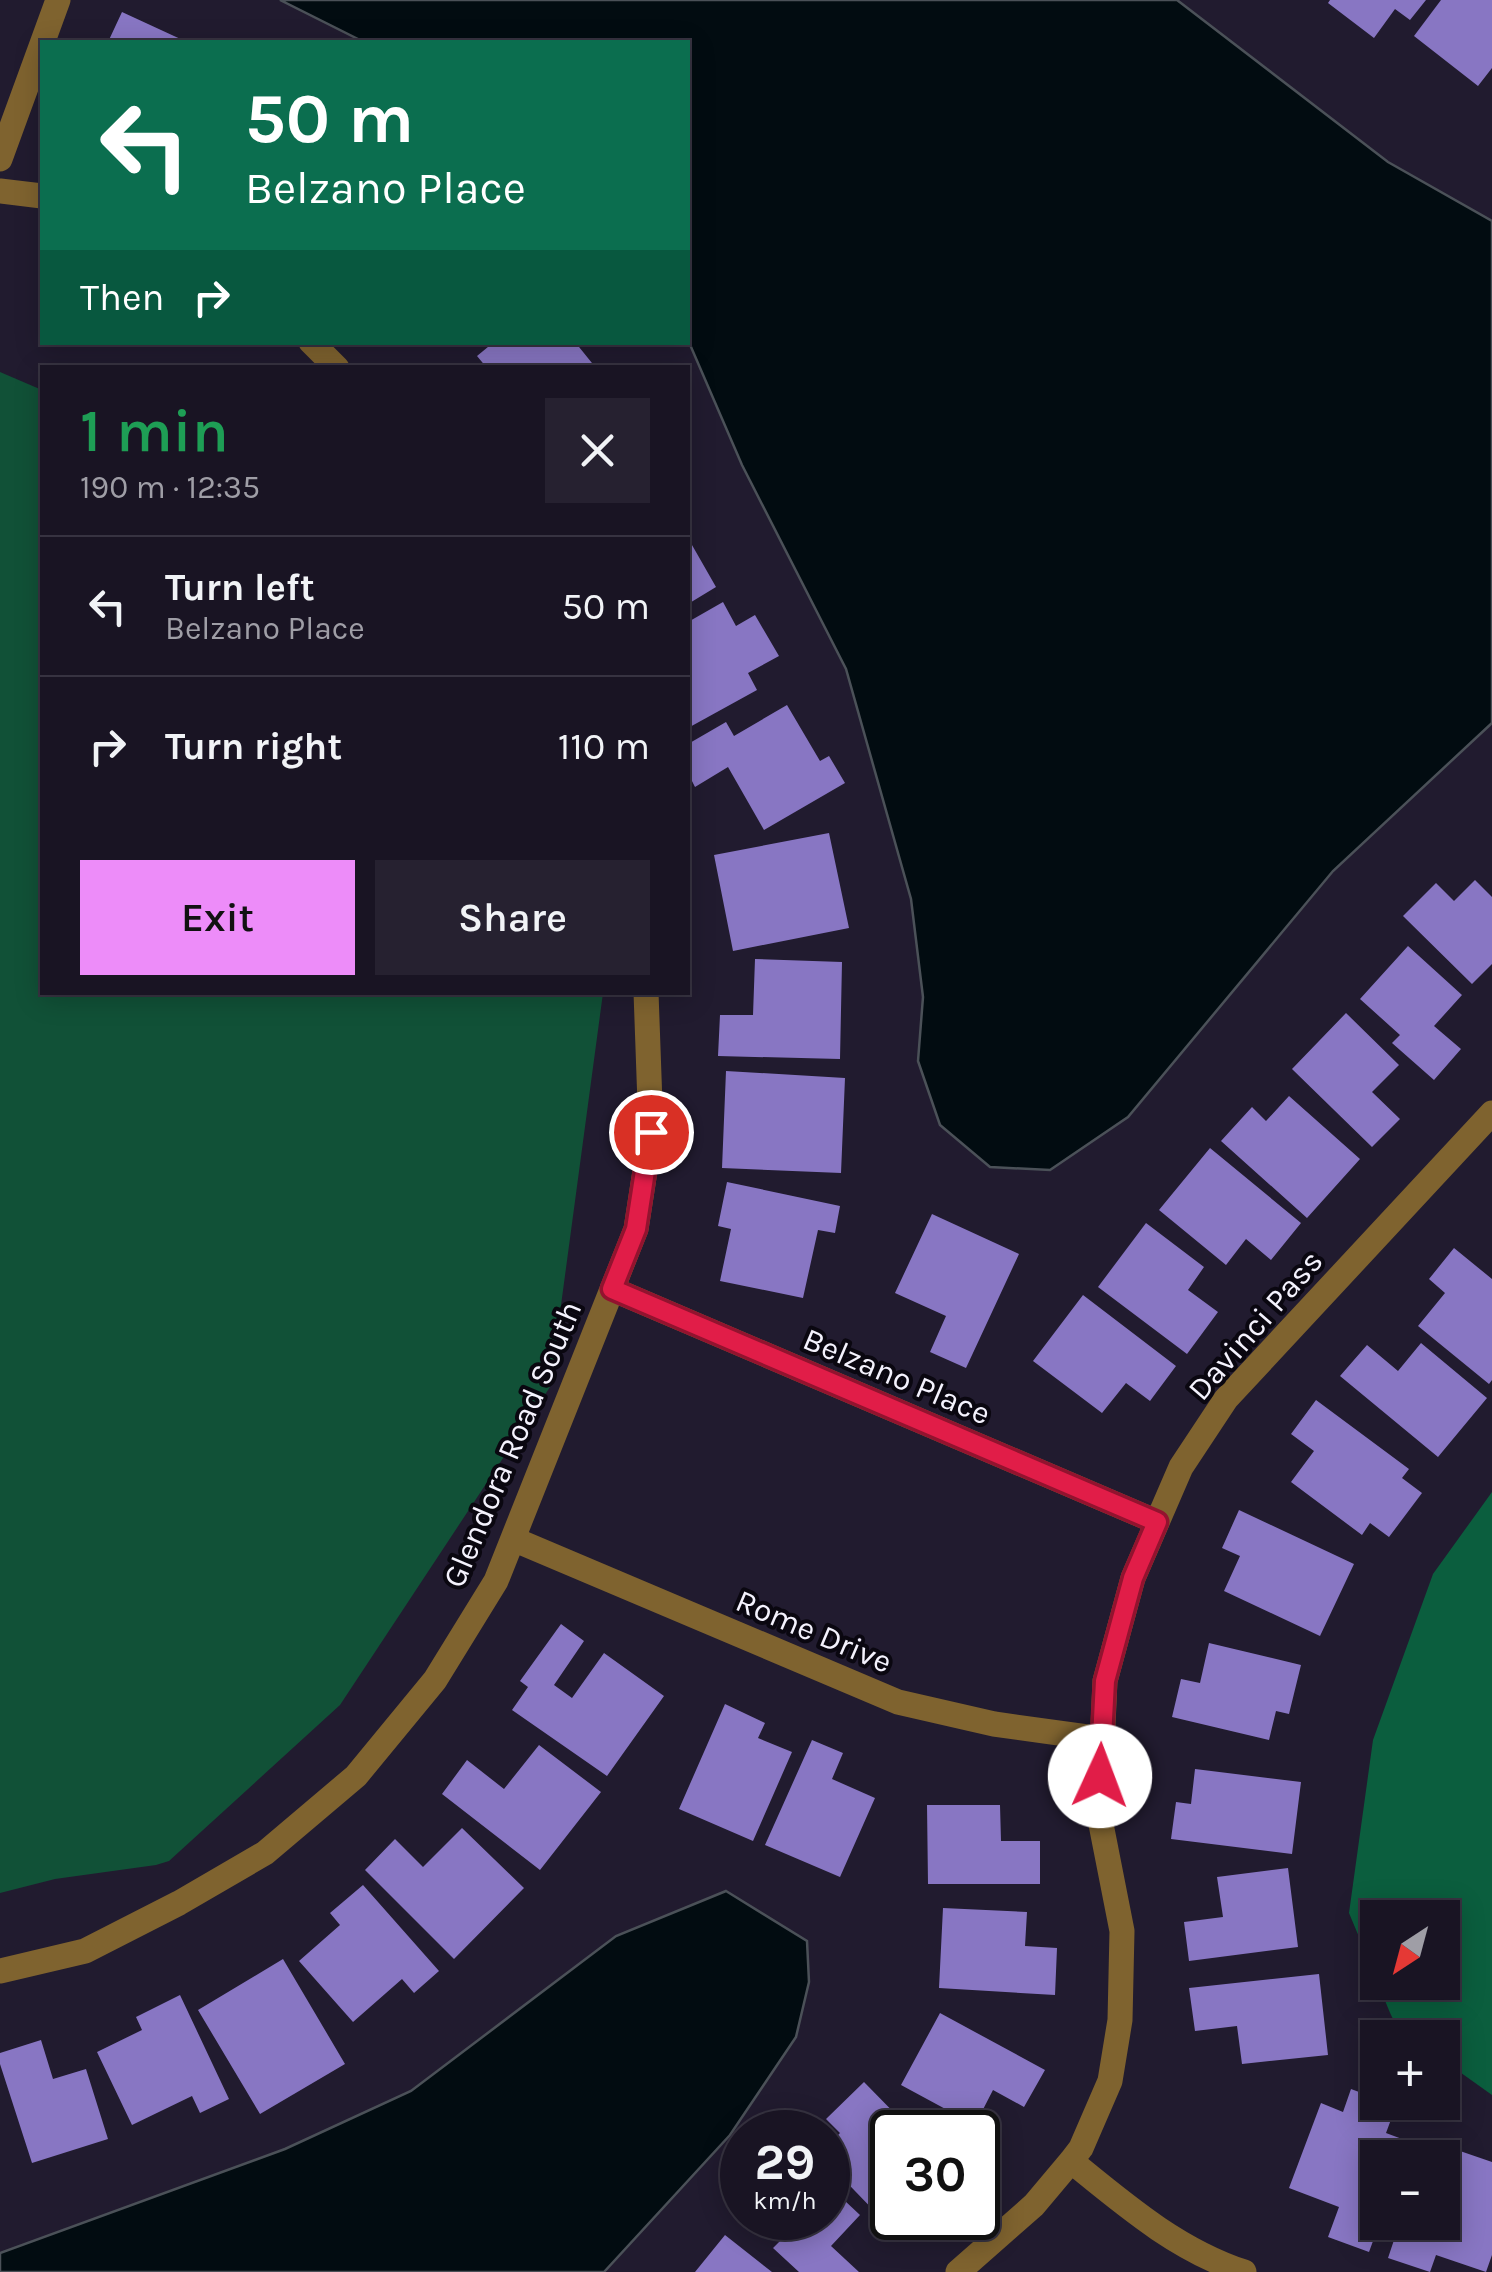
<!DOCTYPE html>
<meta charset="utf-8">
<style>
:root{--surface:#191423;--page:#262130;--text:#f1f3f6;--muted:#9f9ea6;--line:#373341;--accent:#ed8cf9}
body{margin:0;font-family:Karla,sans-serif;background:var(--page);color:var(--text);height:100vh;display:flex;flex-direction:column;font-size:38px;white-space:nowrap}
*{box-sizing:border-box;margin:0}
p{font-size:32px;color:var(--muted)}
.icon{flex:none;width:55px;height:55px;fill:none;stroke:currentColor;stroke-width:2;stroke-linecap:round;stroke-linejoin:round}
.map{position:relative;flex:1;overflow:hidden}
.drawer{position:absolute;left:40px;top:365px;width:650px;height:630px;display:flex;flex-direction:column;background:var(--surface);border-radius:0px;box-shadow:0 5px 25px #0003,0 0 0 2px var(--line)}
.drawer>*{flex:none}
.top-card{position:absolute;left:40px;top:40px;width:650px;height:305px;border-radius:0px;box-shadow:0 5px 25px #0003,0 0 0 2px var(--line);background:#0b6e4f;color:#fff;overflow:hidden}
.needle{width:65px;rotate:216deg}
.fabs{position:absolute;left:1360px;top:1900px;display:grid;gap:20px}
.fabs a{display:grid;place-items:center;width:100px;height:100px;border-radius:0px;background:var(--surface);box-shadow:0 5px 25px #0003,0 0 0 2px var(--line);font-size:50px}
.speed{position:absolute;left:720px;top:2110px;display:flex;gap:20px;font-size:50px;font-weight:700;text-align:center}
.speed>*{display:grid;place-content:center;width:130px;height:130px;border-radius:50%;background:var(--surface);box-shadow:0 5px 25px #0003,0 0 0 2px var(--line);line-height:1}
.speed small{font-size:25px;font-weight:400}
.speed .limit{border:5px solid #111;border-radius:15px;background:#fff;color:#111}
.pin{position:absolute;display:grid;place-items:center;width:85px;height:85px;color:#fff;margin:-42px;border:5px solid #fff;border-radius:50%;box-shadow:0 2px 10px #0007}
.me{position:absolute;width:110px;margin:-55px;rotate:2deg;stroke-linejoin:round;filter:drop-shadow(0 0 8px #0008)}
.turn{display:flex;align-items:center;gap:35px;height:210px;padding:0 40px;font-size:45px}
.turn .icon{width:130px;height:130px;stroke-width:2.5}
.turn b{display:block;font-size:70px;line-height:85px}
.then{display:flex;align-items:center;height:95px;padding:0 40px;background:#0003;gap:20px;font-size:38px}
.round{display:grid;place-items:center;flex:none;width:105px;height:105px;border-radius:0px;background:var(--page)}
.overview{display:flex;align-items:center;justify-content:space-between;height:170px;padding:0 40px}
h1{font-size:60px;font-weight:600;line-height:75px;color:#1e9e55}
.action{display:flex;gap:20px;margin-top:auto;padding:20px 40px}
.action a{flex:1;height:115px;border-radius:0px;background:var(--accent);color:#111;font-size:40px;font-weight:600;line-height:115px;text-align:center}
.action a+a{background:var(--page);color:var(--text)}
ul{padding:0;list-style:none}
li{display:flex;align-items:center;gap:30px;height:140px;padding:0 40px;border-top:2px solid var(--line)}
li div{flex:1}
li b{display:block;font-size:38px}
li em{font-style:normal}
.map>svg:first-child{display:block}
.green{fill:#115137}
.forest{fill:#0b5e3e}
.water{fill:#020c11;stroke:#4b5158;stroke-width:2.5}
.building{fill:#8876c3}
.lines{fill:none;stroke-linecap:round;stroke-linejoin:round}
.minor{stroke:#7f632f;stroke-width:25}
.route-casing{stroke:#92132f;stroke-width:25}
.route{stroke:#e11d48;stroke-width:18}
.labels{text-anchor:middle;stroke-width:8;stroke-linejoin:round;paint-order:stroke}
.street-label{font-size:32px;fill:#f4f2fd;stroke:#0a0710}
</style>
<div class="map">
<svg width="1492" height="2272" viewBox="0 0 1492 2272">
<rect width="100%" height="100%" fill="#211b2f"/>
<!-- green -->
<path class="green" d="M 0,372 L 42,390 L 42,992 L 603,993 L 550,1387 L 340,1705 L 169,1861 L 156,1865 L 55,1879 L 0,1893 Z"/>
<!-- forest -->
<path class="forest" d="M 1492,1492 L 1492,2095 L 1443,2060 L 1442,2038 C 1392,2038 1396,2025 1378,1983 L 1442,1982 L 1442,1918 L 1378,1918 L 1377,1980 L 1349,1913 L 1373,1740 L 1433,1574 Z"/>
<!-- water -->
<path class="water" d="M 280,0 L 1177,0 L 1388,162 L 1492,221 L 1492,723 L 1333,871 L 1128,1117 L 1050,1170 L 990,1167 L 940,1125 L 918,1061 L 923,997 L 911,899 L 846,669 L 742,465 L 688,340 L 688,42 L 364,42 Z
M 726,1891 L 807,1941 L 809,1982 L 796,2037 L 730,2135 L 604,2272 L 0,2272 L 0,2253 L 285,2149 L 411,2091 L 616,1936 Z"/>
<!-- building -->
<path class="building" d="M 1330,0 L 1426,0 L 1410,20 L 1395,9 L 1374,38 L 1328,3 Z
M 1441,0 L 1492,0 L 1492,68 L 1478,86 L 1414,36 Z
M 122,12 L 187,42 L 108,42 Z
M 494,342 L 575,342 L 596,368 L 487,368 L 477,356 Z
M 688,538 L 716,587 L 688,604 Z
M 723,602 L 736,626 L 755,615 L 779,656 L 748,673 L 757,690 L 688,728 L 688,622 Z
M 787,705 L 820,761 L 829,756 L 845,783 L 764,830 L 728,767 L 695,787 L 688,773 L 688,744 L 726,722 L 734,736 Z
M 829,833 L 849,928 L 733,951 L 714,855 Z
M 1475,880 L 1492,897 L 1492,964 L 1472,984 L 1403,916 L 1436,883 L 1454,901 Z
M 1408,946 L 1462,995 L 1434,1026 L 1461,1049 L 1434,1080 L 1392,1043 L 1400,1035 L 1360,999 Z
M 755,959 L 842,962 L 840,1059 L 718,1056 L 720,1015 L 753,1015 Z
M 1346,1013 L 1399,1065 L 1372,1092 L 1400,1119 L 1372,1147 L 1292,1069 Z
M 726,1071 L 845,1078 L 841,1173 L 722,1168 Z
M 1289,1096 L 1360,1159 L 1307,1218 L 1221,1141 L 1252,1107 L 1266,1121 Z
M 1210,1148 L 1301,1223 L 1271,1260 L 1246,1239 L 1226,1265 L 1159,1210 Z
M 727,1182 L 840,1206 L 835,1233 L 818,1230 L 803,1298 L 720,1281 L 731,1229 L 718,1226 Z
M 932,1214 L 1019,1254 L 966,1368 L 930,1352 L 946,1316 L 895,1293 Z
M 1146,1223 L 1204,1267 L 1188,1290 L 1218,1312 L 1187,1354 L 1098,1287 Z
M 1454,1248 L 1492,1279 L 1492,1380 L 1489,1384 L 1418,1326 L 1445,1293 L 1429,1279 Z
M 1083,1295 L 1176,1366 L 1150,1401 L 1126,1383 L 1102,1413 L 1033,1361 Z
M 1421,1343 L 1487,1398 L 1438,1457 L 1340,1376 L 1367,1345 L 1398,1371 Z
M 1316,1400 L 1409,1469 L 1402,1478 L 1422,1493 L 1389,1537 L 1370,1523 L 1362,1535 L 1291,1482 L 1314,1451 L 1291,1434 Z
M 1239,1510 L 1354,1564 L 1320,1636 L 1224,1591 L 1240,1556 L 1222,1548 Z
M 561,1624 L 584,1641 L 554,1685 L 572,1698 L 604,1653 L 664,1696 L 607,1776 L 512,1710 L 528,1687 L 520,1681 Z
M 1209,1643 L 1301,1665 L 1289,1714 L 1276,1711 L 1269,1740 L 1172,1717 L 1181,1679 L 1200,1683 Z
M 725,1704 L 765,1723 L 758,1738 L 792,1752 L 753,1841 L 679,1809 Z
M 812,1740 L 843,1753 L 832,1779 L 875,1798 L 840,1877 L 765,1845 Z
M 539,1745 L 601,1792 L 540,1870 L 442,1794 L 467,1760 L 504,1789 Z
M 1195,1769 L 1301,1782 L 1292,1854 L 1171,1839 L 1176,1802 L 1191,1804 Z
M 927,1805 L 1000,1805 L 1001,1841 L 1040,1841 L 1040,1884 L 928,1884 Z
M 462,1828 L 524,1888 L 454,1959 L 365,1870 L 395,1839 L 423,1867 Z
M 1288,1868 L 1298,1947 L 1189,1961 L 1184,1922 L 1223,1917 L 1217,1877 Z
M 363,1885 L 439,1971 L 414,1993 L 402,1979 L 353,2022 L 299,1961 L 340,1925 L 330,1913 Z
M 943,1908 L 1027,1912 L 1025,1946 L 1057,1948 L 1055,1995 L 939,1988 Z
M 283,1959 L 345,2064 L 260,2114 L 198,2010 Z
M 1319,1974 L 1328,2055 L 1242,2064 L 1237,2026 L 1195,2031 L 1189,1988 Z
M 180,1995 L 229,2099 L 200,2113 L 192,2096 L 132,2125 L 97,2052 L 142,2030 L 136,2017 Z
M 940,2013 L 1045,2070 L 1024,2107 L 993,2090 L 975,2125 L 901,2085 Z
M 41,2040 L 53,2079 L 86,2069 L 108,2139 L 32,2163 L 0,2064 L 0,2053 Z
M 864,2082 L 913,2132 L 892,2132 L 892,2209 L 882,2219 L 828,2163 L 828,2145 L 840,2133 L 826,2119 Z
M 1351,2089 L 1378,2099 L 1378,2102 L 1396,2106 L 1386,2133 L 1410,2142 L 1404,2158 L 1378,2158 L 1380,2222 L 1369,2252 L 1328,2237 L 1339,2207 L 1289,2188 L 1321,2103 L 1343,2112 Z
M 1428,2140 L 1492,2162 L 1492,2255 L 1486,2272 L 1436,2255 L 1430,2272 L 1388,2258 L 1400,2222 L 1442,2222 L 1442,2158 L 1422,2158 Z
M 828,2185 L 860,2215 L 831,2246 L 859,2272 L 799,2272 L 773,2248 L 782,2239 L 759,2218 L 828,2218 Z
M 725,2235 L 772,2272 L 695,2272 Z"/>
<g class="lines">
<!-- minor -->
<path class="minor" d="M 0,159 L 58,0
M 0,191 L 42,196
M 311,342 L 337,368
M 612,1289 L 1157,1522
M 513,1539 L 898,1702 L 994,1724 L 1102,1739
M 0,1971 L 85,1951 L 179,1903 L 265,1853 L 356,1776 L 435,1680 L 496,1581 L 636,1229 L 651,1132 L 646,992
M 1071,2161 C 1125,2205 1177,2250 1244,2272
M 958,2272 L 1034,2205 L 1071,2161 L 1081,2148 L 1110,2081 L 1120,2020 L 1122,1931 L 1099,1814 L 1105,1681 L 1133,1578 L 1181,1467 L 1226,1399 L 1492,1113"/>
</g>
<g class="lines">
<defs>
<path id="route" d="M 651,1132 L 636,1229 L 612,1289 L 1157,1522 L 1133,1578 L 1105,1681 L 1100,1776"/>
</defs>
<!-- route casing -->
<use href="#route" class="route-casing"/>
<!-- route -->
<use href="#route" class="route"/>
</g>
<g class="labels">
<!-- street labels -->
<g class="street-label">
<text transform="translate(1255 1325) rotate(-49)" y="11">Davinci Pass</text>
<text transform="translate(897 1376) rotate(23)" y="11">Belzano Place</text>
<text transform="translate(512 1444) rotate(-67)" y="11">Glendora Road South</text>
<text transform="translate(814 1631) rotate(23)" y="11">Rome Drive</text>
</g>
</g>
</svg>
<div class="fabs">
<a><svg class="needle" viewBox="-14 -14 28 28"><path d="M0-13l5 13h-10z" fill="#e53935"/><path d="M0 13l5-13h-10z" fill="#9f9ea6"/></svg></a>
<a>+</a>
<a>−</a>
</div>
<div class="speed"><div>29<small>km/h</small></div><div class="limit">30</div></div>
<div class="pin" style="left:651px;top:1132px;background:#d93025"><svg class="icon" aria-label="arrive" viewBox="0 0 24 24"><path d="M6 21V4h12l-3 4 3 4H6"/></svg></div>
<svg class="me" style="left:1100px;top:1776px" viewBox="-20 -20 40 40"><circle r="19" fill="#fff"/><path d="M0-13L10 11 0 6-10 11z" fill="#e11d48"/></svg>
<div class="top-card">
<div class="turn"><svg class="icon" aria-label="left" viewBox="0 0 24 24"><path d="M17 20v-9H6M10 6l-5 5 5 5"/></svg><div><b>50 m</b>Belzano Place</div></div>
<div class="then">Then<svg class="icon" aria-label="right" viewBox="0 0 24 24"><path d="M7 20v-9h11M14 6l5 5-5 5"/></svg></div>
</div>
<section class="drawer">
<div class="overview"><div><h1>1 min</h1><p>190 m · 12:35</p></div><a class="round"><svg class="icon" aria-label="close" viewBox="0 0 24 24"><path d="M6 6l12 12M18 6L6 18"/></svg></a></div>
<ul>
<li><svg class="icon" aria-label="left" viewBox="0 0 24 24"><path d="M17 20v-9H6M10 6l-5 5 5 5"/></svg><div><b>Turn left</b><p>Belzano Place</p></div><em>50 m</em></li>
<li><svg class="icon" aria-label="right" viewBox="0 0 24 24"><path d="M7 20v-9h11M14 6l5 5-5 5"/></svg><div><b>Turn right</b></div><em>110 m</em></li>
</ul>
<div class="action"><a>Exit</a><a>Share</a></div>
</section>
</div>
